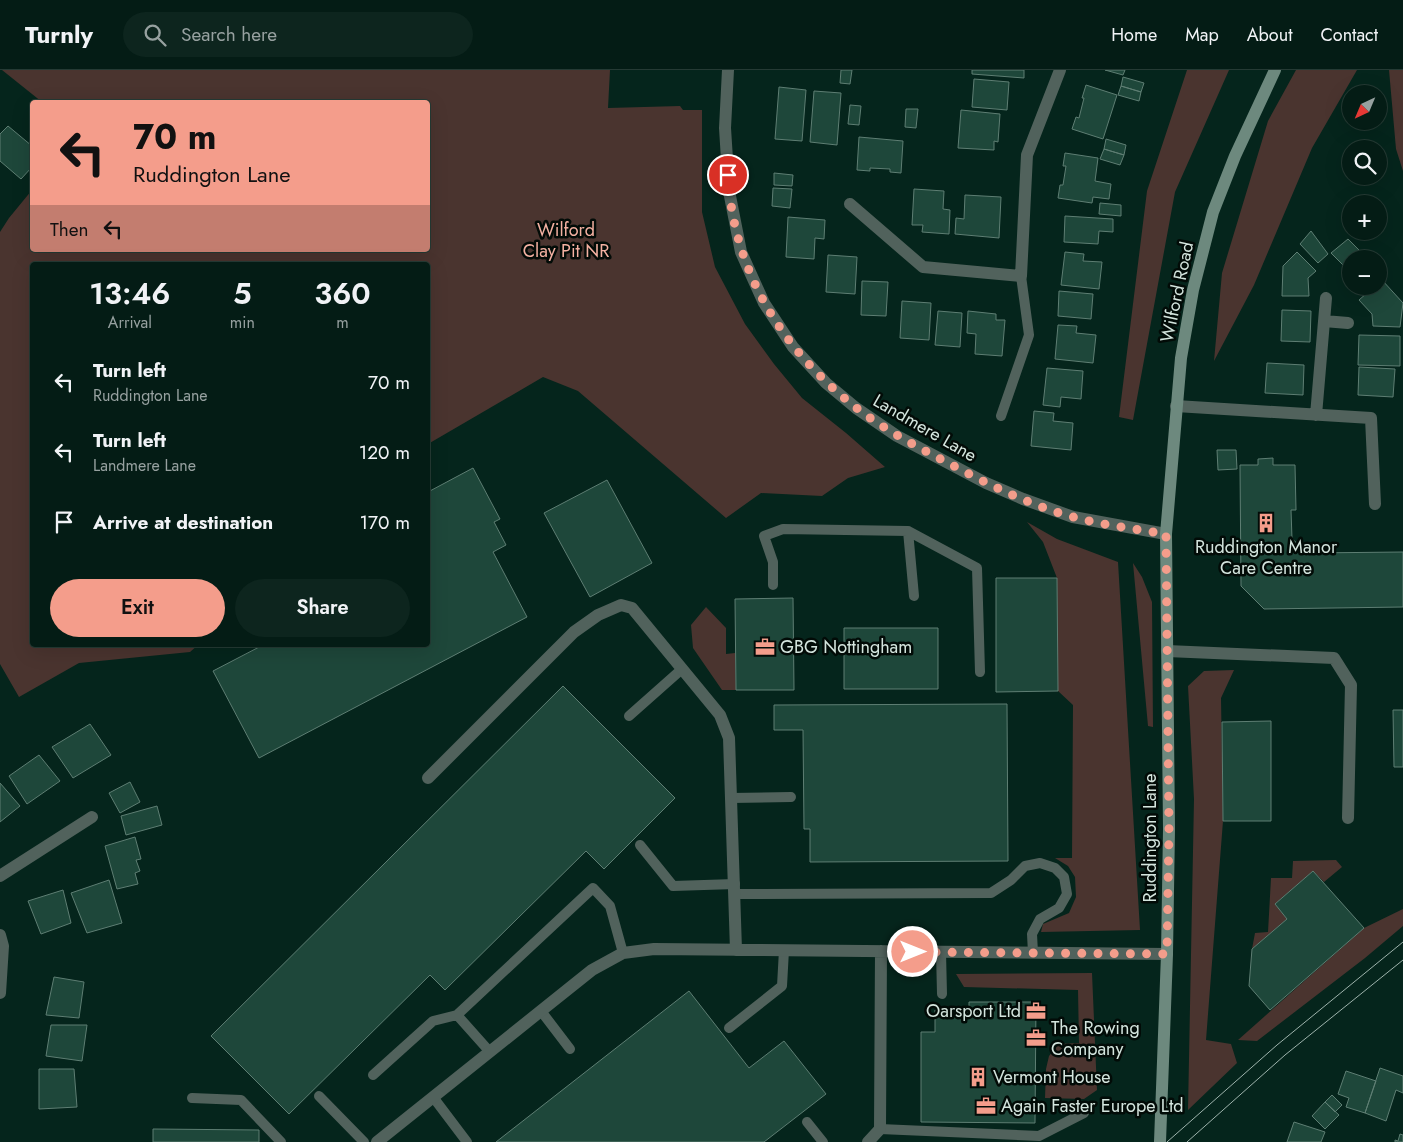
<!DOCTYPE html>
<meta charset="utf-8">
<style>
:root{--surface:#041c15;--page:#0d251e;--text:#f1f3f6;--muted:#97a1a0;--line:#253a34;--accent:#f49d8b}
body{margin:0;font-family:Jost,sans-serif;background:var(--page);color:var(--text);height:100vh;display:flex;flex-direction:column;font-size:19px;white-space:nowrap}
*{box-sizing:border-box;margin:0}
p{font-size:16px;color:var(--muted)}
.icon{flex:none;width:28px;height:28px;fill:none;stroke:currentColor;stroke-width:2;stroke-linecap:round;stroke-linejoin:round}
.map{position:relative;flex:1;overflow:hidden}
.sheet{position:absolute;left:30px;top:192px;width:400px;height:385px;display:flex;flex-direction:column;background:var(--surface);border-radius:5px;box-shadow:0 5px 20px #0002,0 0 0 1px var(--line)}
.sheet>*{flex:none}
.top-card{position:absolute;left:30px;top:30px;width:400px;height:152px;border-radius:5px;box-shadow:0 5px 20px #0002,0 0 0 1px var(--line);background:#f49d8b;color:#111;overflow:hidden}
.needle{width:32px;rotate:224deg}
.tools{position:absolute;left:1342px;top:15px;display:grid;gap:10px}
.tools a{display:grid;place-items:center;width:45px;height:45px;border-radius:50%;background:var(--surface);box-shadow:0 5px 20px #0002,0 0 0 1px var(--line);font-size:25px}
.pin{position:absolute;display:grid;place-items:center;width:42px;height:42px;color:#fff;margin:-21px;border:2px solid #fff;border-radius:50%;box-shadow:0 1px 5px #0007}
.me{position:absolute;width:55px;margin:-28px;rotate:90deg;stroke-linejoin:round;filter:drop-shadow(0 0 4px #0008)}
.turn{display:flex;align-items:center;gap:18px;height:105px;padding:0 20px;font-size:22px}
.turn .icon{width:65px;height:65px;stroke-width:2.5}
.turn b{display:block;font-size:35px;line-height:42px}
.then{display:flex;align-items:center;height:48px;padding:0 20px;background:#0003;gap:10px;font-size:19px}
.eta{display:flex;justify-content:space-evenly;align-items:center;height:85px;text-align:center}
.eta b{font-size:30px;font-weight:600;line-height:35px}
.primary-button{display:flex;gap:10px;margin-top:auto;padding:10px 20px}
.primary-button a{flex:1;height:58px;border-radius:30px;background:var(--accent);color:#111;font-size:20px;font-weight:600;line-height:58px;text-align:center}
.primary-button a+a{background:var(--page);color:var(--text)}
ul{padding:0;list-style:none}
li{display:flex;align-items:center;gap:15px;height:70px;padding:0 20px}
li div{flex:1}
li b{display:block;font-size:19px}
li em{font-style:normal}
header{display:flex;align-items:center;gap:30px;box-sizing:border-box;height:70px;padding:0 25px;background:var(--surface);border-bottom:1px solid var(--line)}
header strong{font-size:24px}
nav{display:flex;gap:28px;margin-inline-start:auto;font-size:18px}
.search{width:350px;height:45px;background:var(--page);display:flex;align-items:center;gap:12px;box-sizing:border-box;padding:0 18px;border-radius:28px;color:var(--muted);font-size:19px}
.map>svg:first-child{display:block}
.green{fill:#4a342f}
.building{fill:#1e473a;stroke:#5e7e73}
.lines{fill:none;stroke-linecap:round;stroke-linejoin:round}
.service{stroke:#51625c;stroke-width:10}
.minor{stroke:#51625c;stroke-width:12}
.tertiary{stroke:#51625c;stroke-width:12}
.secondary{stroke:#6d897e;stroke-width:12}
.tram{stroke:#9eb3ac;stroke-width:1}
.route{stroke:#f49d8b;stroke-width:9;stroke-dasharray:0 16.2}
.labels{text-anchor:middle;stroke-width:5;stroke-linejoin:round;paint-order:stroke}
.park-label{font-size:18px;fill:#f4b1a2;stroke:#020b07}
.street-label{font-size:18px;fill:#d4e5de;stroke:#020b07}
.poi-label{font-size:18px;fill:#d4e5de;stroke:#020b07;text-anchor:start}
</style>
<header>
<strong>Turnly</strong>
<div class="search"><svg class="icon" aria-label="search" viewBox="0 0 24 24"><circle cx="10" cy="10" r="6"/><path d="M15 15l6 6"/></svg>Search here</div>
<nav><a>Home</a><a>Map</a><a>About</a><a>Contact</a></nav>
</header>
<div class="map">
<svg width="1403" height="1072" viewBox="0 0 1403 1072">
<rect width="100%" height="100%" fill="#05251c"/>
<!-- green -->
<path class="green" d="M 2,0 L 610,0 L 608,38 L 680,36 L 683,40 L 702,40 L 702,142 L 715,197 L 745,254 L 774,294 L 802,328 L 846,363 L 885,397 L 848,408 L 822,426 L 761,423 L 726,448 L 578,321 L 543,307 L 428,374 L 428,195 L 32,195 L 32,575 L 198,575 L 190,582 L 79,593 L 19,627 L 0,594 L 0,162 L 9,148 L 32,120 L 32,180 L 428,180 L 428,32 L 42,32 Z
M 1187,0 L 1229,0 L 1175,122 L 1133,350 L 1119,347 L 1147,121 Z
M 1296,0 L 1357,0 L 1312,78 L 1254,215 L 1214,291 L 1222,203 L 1268,51 Z
M 1389,0 L 1403,0 L 1403,101 L 1396,79 Z
M 1027,452 L 1057,469 L 1118,492 L 1140,860 L 1041,862 L 1043,854 L 1069,843 L 1076,827 L 1075,807 L 1068,796 L 1055,788 L 1072,788 L 1073,635 L 1058,621 L 1057,508 L 1043,472 Z
M 1133,493 L 1142,507 L 1152,532 L 1153,657 L 1148,656 Z
M 706,537 L 726,558 L 726,584 L 735,583 L 736,620 L 722,620 L 693,578 L 691,555 Z
M 1234,600 L 1221,628 L 1223,751 L 1206,970 L 1231,974 L 1237,993 L 1188,1040 L 1194,729 L 1188,616 L 1204,601 Z
M 1336,790 L 1342,797 L 1324,812 L 1313,801 L 1275,834 L 1287,849 L 1252,879 L 1255,863 L 1268,862 L 1271,808 L 1292,808 L 1293,791 Z
M 1403,839 L 1403,856 L 1365,888 L 1257,971 L 1238,970 L 1364,858 Z
M 1092,903 L 1097,1020 L 1084,1029 L 1045,1028 L 1046,999 L 1049,986 L 1059,974 L 1079,973 L 1078,920 L 964,917 L 956,904 Z"/>
<!-- building -->
<path class="building" d="M 841,0 L 852,0 L 850,14 L 840,13 Z
M 972,0 L 1024,0 L 1024,8 L 972,4 Z
M 1105,0 L 1125,0 L 1123,5 Z
M 1123,7 L 1144,13 L 1141,22 L 1121,16 Z
M 974,9 L 1009,12 L 1007,40 L 972,37 Z
M 1086,15 L 1117,25 L 1103,69 L 1072,59 L 1076,47 L 1079,48 L 1084,28 L 1082,28 Z
M 1121,16 L 1141,22 L 1139,31 L 1118,25 Z
M 779,17 L 806,20 L 802,71 L 775,69 Z
M 814,21 L 841,23 L 837,75 L 810,72 Z
M 850,35 L 861,36 L 859,55 L 848,54 Z
M 906,39 L 918,39 L 916,58 L 905,57 Z
M 961,40 L 1000,44 L 998,72 L 994,71 L 994,80 L 958,78 Z
M 8,56 L 32,76 L 32,97 L 21,109 L 0,91 L 0,64 Z
M 859,67 L 903,71 L 901,103 L 890,102 L 890,99 L 870,98 L 870,101 L 857,100 Z
M 1106,69 L 1126,75 L 1124,85 L 1104,79 Z
M 1104,79 L 1124,85 L 1120,95 L 1100,89 Z
M 1065,83 L 1098,88 L 1095,111 L 1111,114 L 1109,129 L 1093,127 L 1092,133 L 1058,128 L 1060,115 L 1063,115 L 1066,96 L 1063,96 Z
M 774,103 L 793,105 L 792,116 L 774,115 Z
M 773,118 L 792,119 L 790,138 L 772,136 Z
M 914,119 L 944,121 L 943,139 L 950,140 L 949,164 L 922,162 L 923,155 L 912,155 Z
M 965,125 L 1001,127 L 999,168 L 955,164 L 956,148 L 964,149 Z
M 1100,133 L 1121,135 L 1121,146 L 1099,144 Z
M 1065,146 L 1113,149 L 1113,162 L 1099,161 L 1098,174 L 1064,172 Z
M 788,147 L 825,150 L 824,169 L 815,168 L 814,189 L 786,187 Z
M 1311,161 L 1328,184 L 1318,193 L 1300,174 Z
M 1348,169 L 1368,189 L 1351,189 L 1351,203 L 1331,183 Z
M 1065,182 L 1084,184 L 1083,191 L 1102,192 L 1099,219 L 1061,215 Z
M 1297,182 L 1316,201 L 1308,208 L 1309,226 L 1282,226 L 1283,196 Z
M 828,185 L 857,187 L 855,224 L 826,222 Z
M 1382,210 L 1403,233 L 1400,257 L 1373,256 L 1372,244 L 1359,230 L 1375,216 L 1379,216 L 1379,213 Z
M 862,211 L 888,212 L 886,246 L 861,245 Z
M 1059,221 L 1093,224 L 1091,249 L 1058,246 Z
M 902,231 L 931,233 L 929,270 L 900,268 Z
M 1282,240 L 1311,241 L 1310,272 L 1281,271 Z
M 938,241 L 962,243 L 960,277 L 935,275 Z
M 968,241 L 996,244 L 996,250 L 1005,250 L 1002,286 L 975,284 L 976,264 L 967,263 Z
M 1058,255 L 1077,256 L 1076,263 L 1096,265 L 1093,293 L 1055,289 Z
M 1359,265 L 1400,266 L 1400,296 L 1358,295 Z
M 1267,293 L 1304,295 L 1303,325 L 1265,323 Z
M 1359,297 L 1395,299 L 1393,327 L 1358,325 Z
M 1047,298 L 1083,301 L 1081,329 L 1061,327 L 1060,337 L 1043,335 Z
M 1034,341 L 1054,343 L 1053,351 L 1073,353 L 1071,380 L 1031,376 Z
M 1217,380 L 1236,380 L 1237,399 L 1218,400 Z
M 1273,388 L 1273,395 L 1295,395 L 1296,440 L 1291,440 L 1292,469 L 1309,483 L 1403,482 L 1403,537 L 1264,539 L 1241,516 L 1240,395 L 1258,395 L 1258,389 Z
M 473,398 L 500,449 L 494,452 L 506,475 L 493,482 L 527,547 L 259,688 L 213,601 L 263,575 L 428,575 L 428,422 Z
M 607,410 L 652,493 L 590,527 L 544,443 Z
M 996,508 L 1057,508 L 1058,621 L 996,622 Z
M 793,528 L 794,620 L 736,620 L 735,529 Z
M 844,558 L 938,558 L 938,619 L 844,619 Z
M 563,616 L 675,728 L 604,799 L 586,781 L 445,920 L 430,905 L 289,1044 L 211,966 Z
M 1007,634 L 1008,791 L 810,792 L 810,759 L 804,759 L 803,660 L 774,660 L 774,635 Z
M 1393,640 L 1403,640 L 1403,697 L 1394,697 Z
M 1271,651 L 1271,751 L 1223,751 L 1222,652 Z
M 90,654 L 111,685 L 73,708 L 52,677 Z
M 39,685 L 60,711 L 27,734 L 9,706 Z
M 130,712 L 140,732 L 120,743 L 109,723 Z
M 0,713 L 20,736 L 0,752 Z
M 157,736 L 162,755 L 126,765 L 121,746 Z
M 135,767 L 141,789 L 136,790 L 140,801 L 135,803 L 138,814 L 117,819 L 105,776 Z
M 1313,801 L 1364,858 L 1270,940 L 1249,916 L 1252,879 L 1287,849 L 1275,834 Z
M 109,810 L 122,853 L 87,863 L 71,823 Z
M 63,820 L 71,853 L 41,864 L 28,831 Z
M 54,907 L 84,912 L 79,948 L 46,945 Z
M 689,921 L 749,998 L 784,971 L 826,1024 L 764,1072 L 496,1072 Z
M 969,932 L 1036,932 L 1035,1053 L 921,1052 L 921,962 L 935,962 L 935,940 L 969,940 Z
M 51,955 L 87,955 L 82,991 L 46,986 Z
M 1380,998 L 1403,1006 L 1403,1023 L 1396,1020 L 1386,1051 L 1365,1043 Z
M 39,999 L 74,999 L 77,1037 L 39,1039 Z
M 1346,1001 L 1376,1011 L 1365,1043 L 1346,1037 L 1349,1028 L 1338,1024 Z
M 1332,1025 L 1342,1035 L 1335,1042 L 1325,1032 Z
M 1325,1032 L 1339,1045 L 1325,1059 L 1312,1046 Z
M 1294,1052 L 1325,1062 L 1321,1072 L 1287,1072 Z
M 153,1059 L 259,1060 L 259,1072 L 153,1072 Z
M 1400,1064 L 1403,1065 L 1403,1072 L 1395,1072 L 1395,1070 L 1398,1071 Z"/>
<g class="lines">
<!-- service -->
<path class="service" d="M 1001,346 L 1029,265 L 1021,206
M 908,461 L 977,498 L 980,602
M 773,515 L 773,492 L 764,466 L 783,459 L 908,461 L 914,526
M 629,646 L 682,599
M 731,728 L 791,727
M 640,775 L 673,816 L 735,814
M 734,824 L 991,823 L 1011,810 L 1025,796 L 1040,793 L 1055,798 L 1064,807 L 1067,824 L 1059,838 L 1040,849 L 1032,864 L 1033,883
M 941,882 L 942,924
M 541,941 L 570,979
M 457,945 L 490,982
M 729,958 L 782,916 L 784,880
M 373,1005 L 433,951 L 457,945 L 593,818 L 610,836 L 623,883
M 319,1026 L 364,1072
M 433,1027 L 467,1072
M 192,1028 L 241,1030 L 281,1072
M 807,1052 L 823,1072
M 880,1059 L 1039,1066 L 1084,1043"/>
<!-- minor -->
<path class="minor" d="M 850,134 L 923,197 L 1021,206 L 1027,85 L 1060,0
M 1324,251 L 1348,253
M 1176,336 L 1371,348 L 1375,434
M 1316,345 L 1326,228
M 1167,581 L 1334,588 L 1351,615 L 1348,748
M 428,708 L 574,562 L 598,545 L 621,535 L 632,538 L 720,645 L 729,668 L 736,880
M 0,806 L 92,747
M 0,865 L 3,876 L 0,923
M 377,1072 L 592,900 L 623,883 L 654,879 L 1167,884
M 868,1072 L 880,1059 L 881,881"/>
<!-- tertiary -->
<path class="tertiary" d="M 728,0 L 725,58 L 729,121 L 741,182 L 764,233 L 793,277 L 826,313 L 856,338 L 897,366 L 986,413 L 1023,429 L 1073,447 L 1166,464"/>
<!-- secondary -->
<path class="secondary" d="M 1160,1072 L 1167,884 L 1169,759 L 1166,464 L 1181,288 L 1193,220 L 1213,142 L 1235,86 L 1275,0"/>
<!-- tram -->
<path class="tram" d="M 1167,1072 L 1277,975 L 1403,872
M 1187,1072 L 1285,985 L 1403,890"/>
</g>
<g class="lines">
<!-- route -->
<path class="route" d="M 728,105 C 733,200 781,278 854,336 C 883,359 916,376 948,393 C 988,414 1029,435 1073,447 C 1103,455 1135,459 1166,464 L 1169,759 L 1167,884 L 913,882"/>
</g>
<!-- icons -->
<defs>
<symbol id="building-bare" viewBox="-9 -9 18 18"><path d="M-4-6H4V6H1V3H-1V6H-4ZM-2.5-4.3h1.7v1.8h-1.7ZM.8-4.3h1.7v1.8H.8ZM-2.5-1h1.7V.8h-1.7ZM.8-1h1.7V.8H.8Z" fill="#f49d8b" stroke="#020b07" stroke-width="2.5" paint-order="stroke"/></symbol>
<symbol id="office-bare" viewBox="-9 -9 18 18"><path d="M-6-3h4V-5.5h4V-3h4V5H-6ZM-1-4.5V-3h2v-1.5ZM-6 0V1H6V0Z" fill="#f49d8b" stroke="#020b07" stroke-width="2.5" paint-order="stroke"/></symbol>
</defs>
<g fill-rule="evenodd">
<use href="#building-bare" x="1252" y="439" width="28" height="28"/>
<use href="#office-bare" x="751" y="563" width="28" height="28"/>
<use href="#office-bare" x="1022" y="927" width="28" height="28"/>
<use href="#office-bare" x="1022" y="954" width="28" height="28"/>
<use href="#building-bare" x="964" y="993" width="28" height="28"/>
<use href="#office-bare" x="972" y="1022" width="28" height="28"/>
</g>
<g class="labels">
<!-- park labels -->
<g class="park-label">
<text x="566" y="166">Wilford<tspan x="566" dy="21">Clay Pit NR</tspan></text>
</g>
<!-- street labels -->
<g class="street-label">
<text transform="translate(1177 222) rotate(-78)" y="6">Wilford Road</text>
<text transform="translate(925 358) rotate(30)" y="6">Landmere Lane</text>
<text transform="translate(1150 768) rotate(-90)" y="6">Ruddington Lane</text>
</g>
<!-- poi labels -->
<g class="poi-label">
<text x="1266" y="483" text-anchor="middle">Ruddington Manor<tspan x="1266" dy="21">Care Centre</tspan></text>
<text x="780" y="583">GBG Nottingham</text>
<text x="1021" y="947" text-anchor="end">Oarsport Ltd</text>
<text x="1051" y="964">The Rowing<tspan x="1051" dy="21">Company</tspan></text>
<text x="993" y="1013">Vermont House</text>
<text x="1001" y="1042">Again Faster Europe Ltd</text>
</g>
</g>
</svg>
<div class="tools">
<a><svg class="needle" viewBox="-14 -14 28 28"><path d="M0-13l5 13h-10z" fill="#e53935"/><path d="M0 13l5-13h-10z" fill="#97a1a0"/></svg></a>
<a><svg class="icon" aria-label="search" viewBox="0 0 24 24"><circle cx="10" cy="10" r="6"/><path d="M15 15l6 6"/></svg></a>
<a>+</a>
<a>−</a>
</div>
<div class="pin" style="left:728px;top:105px;background:#d93025"><svg class="icon" aria-label="arrive" viewBox="0 0 24 24"><path d="M6 21V4h12l-3 4 3 4H6"/></svg></div>
<svg class="me" style="left:913px;top:882px" viewBox="-20 -20 40 40"><circle r="17" fill="#f49d8b" stroke="#fff" stroke-width="3"/><path d="M0-11L8 9 0 5-8 9z" fill="#fff"/></svg>
<div class="top-card">
<div class="turn"><svg class="icon" aria-label="left" viewBox="0 0 24 24"><path d="M17 20v-9H6M10 6l-5 5 5 5"/></svg><div><b>70 m</b>Ruddington Lane</div></div>
<div class="then">Then<svg class="icon" aria-label="left" viewBox="0 0 24 24"><path d="M17 20v-9H6M10 6l-5 5 5 5"/></svg></div>
</div>
<section class="sheet">
<div class="eta">
<div><b>13:46</b><p>Arrival</p></div>
<div><b>5</b><p>min</p></div>
<div><b>360</b><p>m</p></div>
</div>
<ul>
<li><svg class="icon" aria-label="left" viewBox="0 0 24 24"><path d="M17 20v-9H6M10 6l-5 5 5 5"/></svg><div><b>Turn left</b><p>Ruddington Lane</p></div><em>70 m</em></li>
<li><svg class="icon" aria-label="left" viewBox="0 0 24 24"><path d="M17 20v-9H6M10 6l-5 5 5 5"/></svg><div><b>Turn left</b><p>Landmere Lane</p></div><em>120 m</em></li>
<li><svg class="icon" aria-label="arrive" viewBox="0 0 24 24"><path d="M6 21V4h12l-3 4 3 4H6"/></svg><div><b>Arrive at destination</b></div><em>170 m</em></li>
</ul>
<div class="primary-button"><a>Exit</a><a>Share</a></div>
</section>
</div>
